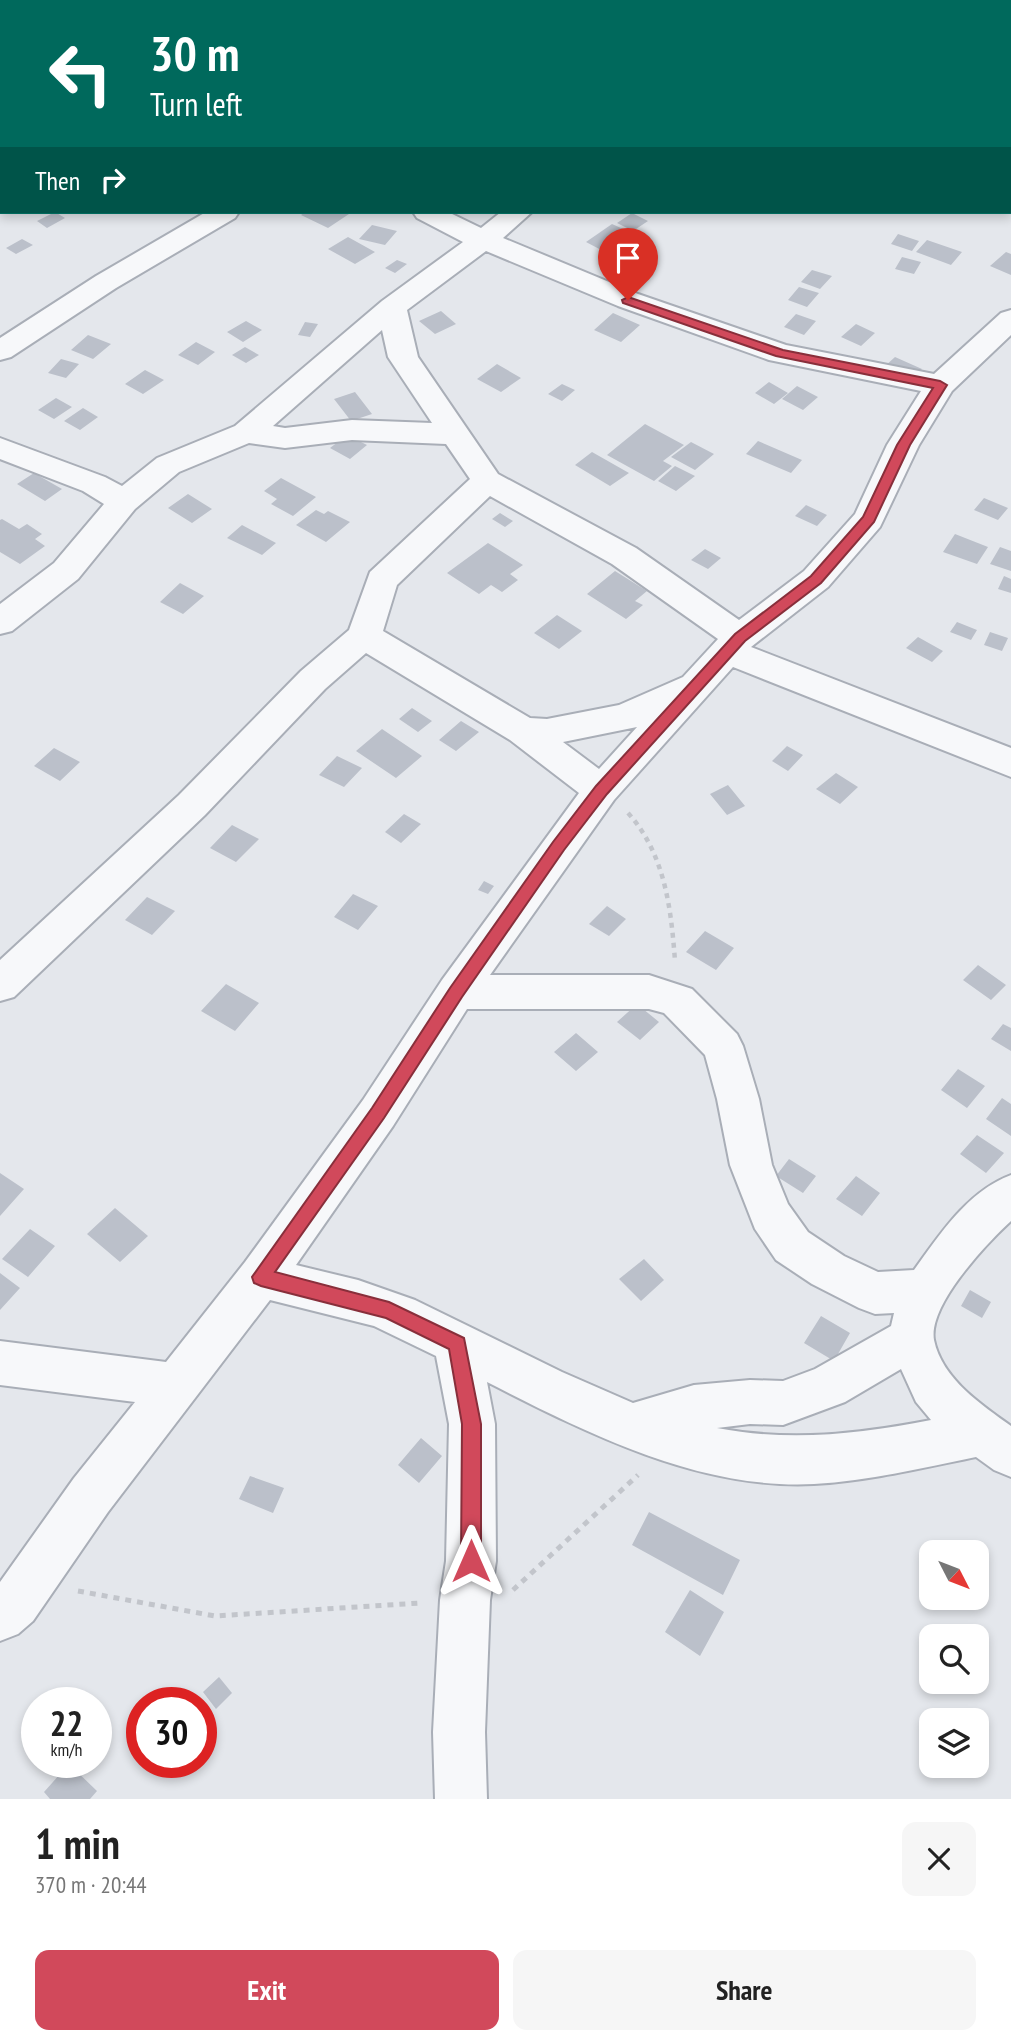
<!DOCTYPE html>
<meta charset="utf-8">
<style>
:root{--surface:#fff;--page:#f6f6f6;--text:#222;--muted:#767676;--accent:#d1495b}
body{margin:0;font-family:"PT Sans Narrow",sans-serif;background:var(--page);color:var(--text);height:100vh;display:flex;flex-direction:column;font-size:26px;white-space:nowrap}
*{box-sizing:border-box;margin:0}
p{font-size:23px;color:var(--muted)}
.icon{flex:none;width:38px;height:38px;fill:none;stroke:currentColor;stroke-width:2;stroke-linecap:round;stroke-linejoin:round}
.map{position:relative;height:1799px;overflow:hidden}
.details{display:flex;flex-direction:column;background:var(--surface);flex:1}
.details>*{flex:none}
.hud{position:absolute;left:0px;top:0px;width:1012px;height:214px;box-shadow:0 4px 10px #0003;background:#00695c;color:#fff;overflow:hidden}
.needle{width:46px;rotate:132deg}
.controls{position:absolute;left:919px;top:1540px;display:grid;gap:14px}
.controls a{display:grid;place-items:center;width:70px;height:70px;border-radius:14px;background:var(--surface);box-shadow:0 4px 10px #0003;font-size:35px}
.speed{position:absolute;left:21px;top:1687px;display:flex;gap:14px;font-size:35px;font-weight:700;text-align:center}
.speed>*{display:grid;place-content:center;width:91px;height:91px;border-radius:50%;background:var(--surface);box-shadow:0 4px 10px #0003;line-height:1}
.speed small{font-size:18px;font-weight:400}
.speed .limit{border:10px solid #d22;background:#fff;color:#111}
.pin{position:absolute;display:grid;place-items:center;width:60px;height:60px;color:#fff;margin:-72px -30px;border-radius:50% 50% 50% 0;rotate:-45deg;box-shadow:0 0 7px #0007}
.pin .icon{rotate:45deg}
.me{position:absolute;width:77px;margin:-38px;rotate:0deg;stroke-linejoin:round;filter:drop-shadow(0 0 5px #0008)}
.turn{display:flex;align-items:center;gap:24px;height:147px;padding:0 35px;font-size:32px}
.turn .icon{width:91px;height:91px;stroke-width:2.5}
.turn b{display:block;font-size:49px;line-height:60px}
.then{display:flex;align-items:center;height:66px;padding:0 35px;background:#0003;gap:14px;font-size:26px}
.round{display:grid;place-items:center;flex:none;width:74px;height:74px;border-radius:14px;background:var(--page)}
.headline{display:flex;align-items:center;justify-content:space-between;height:119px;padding:0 35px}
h1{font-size:42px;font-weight:700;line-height:52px}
.cta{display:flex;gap:14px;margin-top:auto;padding:14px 35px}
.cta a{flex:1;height:80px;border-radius:14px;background:var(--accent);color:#fff;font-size:28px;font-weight:700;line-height:80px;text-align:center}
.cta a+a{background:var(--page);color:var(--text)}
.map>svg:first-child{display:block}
.building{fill:#bbc0ca}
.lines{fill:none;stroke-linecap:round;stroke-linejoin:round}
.minor-casing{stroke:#a9aeb7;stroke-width:4}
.path-far1{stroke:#c2c5cb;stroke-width:4.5;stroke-dasharray:5 5;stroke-linecap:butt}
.path{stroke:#c2c5cb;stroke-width:5;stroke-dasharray:6 6;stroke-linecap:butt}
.minor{fill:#f7f8fa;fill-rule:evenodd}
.route{fill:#d1495b;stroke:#882f3b;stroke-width:2}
</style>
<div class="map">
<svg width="1011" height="1799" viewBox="0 0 1011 1799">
<rect width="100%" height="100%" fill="#e4e7ec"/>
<!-- building -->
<path class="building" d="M 55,212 L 65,218 L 47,228 L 37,221 Z
M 305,212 L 352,212 L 328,228 L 301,215 Z
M 632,213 L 648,221 L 633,231 L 617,223 Z
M 612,224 L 632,233 L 605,252 L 586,242 Z
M 372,225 L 397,231 L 385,245 L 359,239 Z
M 898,234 L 919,241 L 912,251 L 891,244 Z
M 348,237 L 375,252 L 355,264 L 328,249 Z
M 22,239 L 33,245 L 16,254 L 6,248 Z
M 927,240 L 962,252 L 951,265 L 916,252 Z
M 1006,252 L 1011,254 L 1011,275 L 990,266 Z
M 902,257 L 921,262 L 914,274 L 895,269 Z
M 397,260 L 407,264 L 395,273 L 385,268 Z
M 812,270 L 832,276 L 820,289 L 801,282 Z
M 799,287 L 819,293 L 807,307 L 788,300 Z
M 441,311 L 456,324 L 435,334 L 419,321 Z
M 613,313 L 640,325 L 621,342 L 594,330 Z
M 796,314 L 816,321 L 804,335 L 784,327 Z
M 246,321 L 262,330 L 243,342 L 227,332 Z
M 305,322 L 318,324 L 310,337 L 298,335 Z
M 856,324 L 875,333 L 861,346 L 841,337 Z
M 88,335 L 111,344 L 93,359 L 71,350 Z
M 196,342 L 215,352 L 198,365 L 178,355 Z
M 245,347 L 259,355 L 246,363 L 232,355 Z
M 895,357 L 922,369 L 910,379 L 884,367 Z
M 61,359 L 79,364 L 66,378 L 48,373 Z
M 497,364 L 521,378 L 501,392 L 477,379 Z
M 145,370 L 164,380 L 143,394 L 125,384 Z
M 769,382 L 788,393 L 774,404 L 755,393 Z
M 562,384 L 575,390 L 562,401 L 548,394 Z
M 797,386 L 818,397 L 803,410 L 782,399 Z
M 355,392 L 372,414 L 351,421 L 334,399 Z
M 56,398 L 72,407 L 54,419 L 38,410 Z
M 83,408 L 98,417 L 80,430 L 64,421 Z
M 645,424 L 684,445 L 663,461 L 672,466 L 654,481 L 607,455 Z
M 347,435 L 367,445 L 350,459 L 330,448 Z
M 758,441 L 802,460 L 791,473 L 746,454 Z
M 691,442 L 714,454 L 695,470 L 671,457 Z
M 592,452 L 629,473 L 610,486 L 575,465 Z
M 675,466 L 695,476 L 676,491 L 658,481 Z
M 34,473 L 62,489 L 45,501 L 17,484 Z
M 281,478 L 316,497 L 293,516 L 271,504 L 277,499 L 264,491 Z
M 188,494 L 212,509 L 192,523 L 168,508 Z
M 984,498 L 1008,508 L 998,520 L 974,510 Z
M 806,505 L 827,515 L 817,526 L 795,516 Z
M 316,510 L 324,514 L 328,511 L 350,522 L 326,542 L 296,525 Z
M 500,513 L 513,521 L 505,527 L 492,519 Z
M 2,519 L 19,529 L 27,524 L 42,534 L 35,539 L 45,546 L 20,564 L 0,552 L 0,520 Z
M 242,525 L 276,543 L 262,555 L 227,538 Z
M 955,534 L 988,547 L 977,564 L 943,552 Z
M 488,543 L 523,565 L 510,574 L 518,580 L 502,592 L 491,585 L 479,594 L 447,573 Z
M 1000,547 L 1011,551 L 1011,571 L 990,564 Z
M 705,549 L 721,558 L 708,569 L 691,560 Z
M 615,571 L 647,591 L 635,601 L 643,605 L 626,619 L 587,594 Z
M 1004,576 L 1011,579 L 1011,593 L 998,589 Z
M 180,583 L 204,596 L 183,614 L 160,602 Z
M 557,615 L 582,631 L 559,649 L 534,633 Z
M 957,622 L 977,630 L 971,640 L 950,632 Z
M 990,632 L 1008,638 L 1002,651 L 984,645 Z
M 918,637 L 943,651 L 932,662 L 906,648 Z
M 412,708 L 432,721 L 418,732 L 399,719 Z
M 461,721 L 479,732 L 456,751 L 439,740 Z
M 382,729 L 422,756 L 396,778 L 356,751 Z
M 787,746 L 803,755 L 788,771 L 772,761 Z
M 54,748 L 80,762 L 60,781 L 34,766 Z
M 337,756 L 362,768 L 344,787 L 319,775 Z
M 836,773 L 858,787 L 840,804 L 816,789 Z
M 728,785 L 745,806 L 727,815 L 710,794 Z
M 404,814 L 421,824 L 401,843 L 385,832 Z
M 232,825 L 259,839 L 236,862 L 210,848 Z
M 484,881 L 494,886 L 488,894 L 478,890 Z
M 353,894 L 378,906 L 358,930 L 334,917 Z
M 147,897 L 175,911 L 152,935 L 125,920 Z
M 607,906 L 626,919 L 609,936 L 589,924 Z
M 705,931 L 734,948 L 716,970 L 686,952 Z
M 978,965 L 1006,985 L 991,1000 L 963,980 Z
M 226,984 L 259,1003 L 235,1031 L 201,1011 Z
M 637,1004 L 659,1022 L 640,1040 L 617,1022 Z
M 1003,1024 L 1011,1028 L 1011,1051 L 991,1039 Z
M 576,1033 L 598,1052 L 576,1071 L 554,1052 Z
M 958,1069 L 985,1086 L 967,1108 L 941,1090 Z
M 1002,1098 L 1011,1104 L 1011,1136 L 986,1119 Z
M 977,1135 L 1004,1153 L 986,1173 L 960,1154 Z
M 789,1159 L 816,1176 L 803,1193 L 776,1176 Z
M 0,1173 L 24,1189 L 0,1216 Z
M 856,1176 L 880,1193 L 862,1216 L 836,1199 Z
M 115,1208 L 148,1236 L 120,1262 L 87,1234 Z
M 30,1229 L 55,1246 L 28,1277 L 2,1259 Z
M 644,1259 L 664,1280 L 641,1301 L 619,1279 Z
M 0,1273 L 20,1288 L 0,1310 Z
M 970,1290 L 991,1302 L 982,1318 L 961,1306 Z
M 821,1316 L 850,1333 L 834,1361 L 804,1343 Z
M 421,1438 L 442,1456 L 419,1483 L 398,1465 Z
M 250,1476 L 284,1488 L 273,1513 L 239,1499 Z
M 649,1512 L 740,1560 L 723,1595 L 632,1545 Z
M 690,1590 L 724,1612 L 700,1656 L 665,1632 Z
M 219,1677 L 232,1693 L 216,1709 L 203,1692 Z
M 69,1764 L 97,1791 L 90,1799 L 50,1799 L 44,1792 Z"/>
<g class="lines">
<defs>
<path id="minor" d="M 31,0 L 55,0 L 55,2 L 31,2 Z
M 801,0 L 830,0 L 831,2 L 802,2 Z
M 0,2 L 2,2 L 2,16 L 0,16 Z
M 1010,47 L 1011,47 L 1011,61 L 1010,61 Z
M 206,212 L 239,212 L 235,218 L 116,288 L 11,357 L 0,360 L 0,338 L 96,276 Z
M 413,212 L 448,212 L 481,228 L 501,212 L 532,212 L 503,238 L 638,294 L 786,345 L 934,374 L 1001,313 L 1011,310 L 1011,335 L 952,391 L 919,445 L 880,527 L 828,587 L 751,647 L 1011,748 L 1011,777 L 733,667 L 614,800 L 490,975 L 649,975 L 692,989 L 737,1034 L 743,1046 L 759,1099 L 772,1165 L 788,1204 L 808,1232 L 844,1256 L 878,1272 L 914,1270 C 940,1234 968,1191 1011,1175 L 1011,1221 C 987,1243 928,1305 934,1340 C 942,1379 982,1405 1011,1426 L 1011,1477 L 994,1470 L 976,1457 C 922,1468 869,1481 814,1484 C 699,1490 587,1433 487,1382 L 495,1424 L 496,1561 L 490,1600 L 485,1732 L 487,1799 L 435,1799 L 433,1732 L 440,1600 L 446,1561 L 449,1424 L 436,1356 L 374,1326 L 270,1300 L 108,1512 L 33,1621 L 18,1634 L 0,1641 L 0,1582 L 74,1478 L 135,1402 L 0,1385 L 0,1341 L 166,1362 L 245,1262 L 363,1100 L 442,980 L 579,793 L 510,740 L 366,653 L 325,689 L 205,815 L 14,997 L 0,1001 L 0,960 L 179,795 L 301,671 L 349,630 L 370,572 L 470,479 L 446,444 L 352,440 L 285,448 L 249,443 L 179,472 L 135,509 L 78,579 L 12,631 L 0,634 L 0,604 L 54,563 L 104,504 L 83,491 L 0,459 L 0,438 L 105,477 L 122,486 L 157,458 L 235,426 L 382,301 L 463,242 L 417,218 ZM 486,251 L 618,306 L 769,360 L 921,391 L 887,445 L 855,514 L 804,571 L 739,620 L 636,548 L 498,474 L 418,357 L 407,310 ZM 382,330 L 388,357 L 432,423 L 352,420 L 285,428 L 273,426 ZM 490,496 L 612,564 L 718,639 L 683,677 L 619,705 L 547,719 L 530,718 L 383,631 L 397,585 ZM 637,727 L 599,769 L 563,742 ZM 467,1009 L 649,1009 L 664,1013 L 705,1055 L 717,1099 L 730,1165 L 755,1229 L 776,1260 L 812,1284 L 859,1308 L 875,1314 L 894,1313 L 891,1326 L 815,1369 L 783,1381 L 750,1380 L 694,1385 L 633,1403 L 562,1372 L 415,1300 L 358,1280 L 296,1265 L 393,1126 ZM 901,1369 L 916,1402 L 931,1420 C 858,1434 791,1442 717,1428 L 750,1424 L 783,1425 L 845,1402 Z"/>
</defs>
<!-- minor casing -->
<use href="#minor" class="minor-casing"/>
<!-- path-far1 -->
<path class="path-far1" d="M 628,813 C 665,854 671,908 675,961"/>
<!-- path -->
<path class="path" d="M 513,1590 L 638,1475
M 78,1591 L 215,1616 L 420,1603"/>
<!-- minor -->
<use href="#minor" class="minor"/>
</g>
<!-- route -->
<path class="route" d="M 628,297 L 783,350 L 940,381 L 947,385 L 910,445 L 874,522 L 821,583 L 745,641 L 607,794 L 564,850 L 462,997 L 384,1118 L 275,1272 L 389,1302 L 464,1338 L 481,1424 L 481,1561 L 478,1568 L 471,1571 L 464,1568 L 461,1561 L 462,1424 L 449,1349 L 386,1318 L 261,1286 L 254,1283 L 252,1277 L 372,1108 L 450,988 L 553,842 L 596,786 L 735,634 L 811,576 L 863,517 L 897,445 L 933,388 L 776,356 L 623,303 L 622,300 Z"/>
</svg>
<div class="controls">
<a><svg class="needle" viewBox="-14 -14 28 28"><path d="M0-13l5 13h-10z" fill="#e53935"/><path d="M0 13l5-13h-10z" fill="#767676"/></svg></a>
<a><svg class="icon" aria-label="search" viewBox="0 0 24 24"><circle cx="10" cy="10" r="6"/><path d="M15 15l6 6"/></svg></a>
<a><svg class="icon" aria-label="layers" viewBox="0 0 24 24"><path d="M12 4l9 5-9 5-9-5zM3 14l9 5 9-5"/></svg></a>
</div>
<div class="speed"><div>22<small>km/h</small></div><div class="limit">30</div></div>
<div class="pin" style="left:628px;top:300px;background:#d93025"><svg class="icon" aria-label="arrive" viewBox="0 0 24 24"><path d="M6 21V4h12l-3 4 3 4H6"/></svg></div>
<svg class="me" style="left:471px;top:1561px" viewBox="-20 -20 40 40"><path d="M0-17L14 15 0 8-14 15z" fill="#d1495b" stroke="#fff" stroke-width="4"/></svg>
<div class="hud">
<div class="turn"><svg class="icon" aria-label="left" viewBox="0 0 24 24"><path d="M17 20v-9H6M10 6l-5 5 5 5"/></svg><div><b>30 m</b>Turn left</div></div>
<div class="then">Then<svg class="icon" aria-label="right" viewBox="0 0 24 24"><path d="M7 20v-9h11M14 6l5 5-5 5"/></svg></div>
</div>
</div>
<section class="details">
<div class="headline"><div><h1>1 min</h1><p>370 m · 20:44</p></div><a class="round"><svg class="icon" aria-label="close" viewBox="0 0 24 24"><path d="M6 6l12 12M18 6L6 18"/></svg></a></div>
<div class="cta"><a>Exit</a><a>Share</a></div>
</section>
